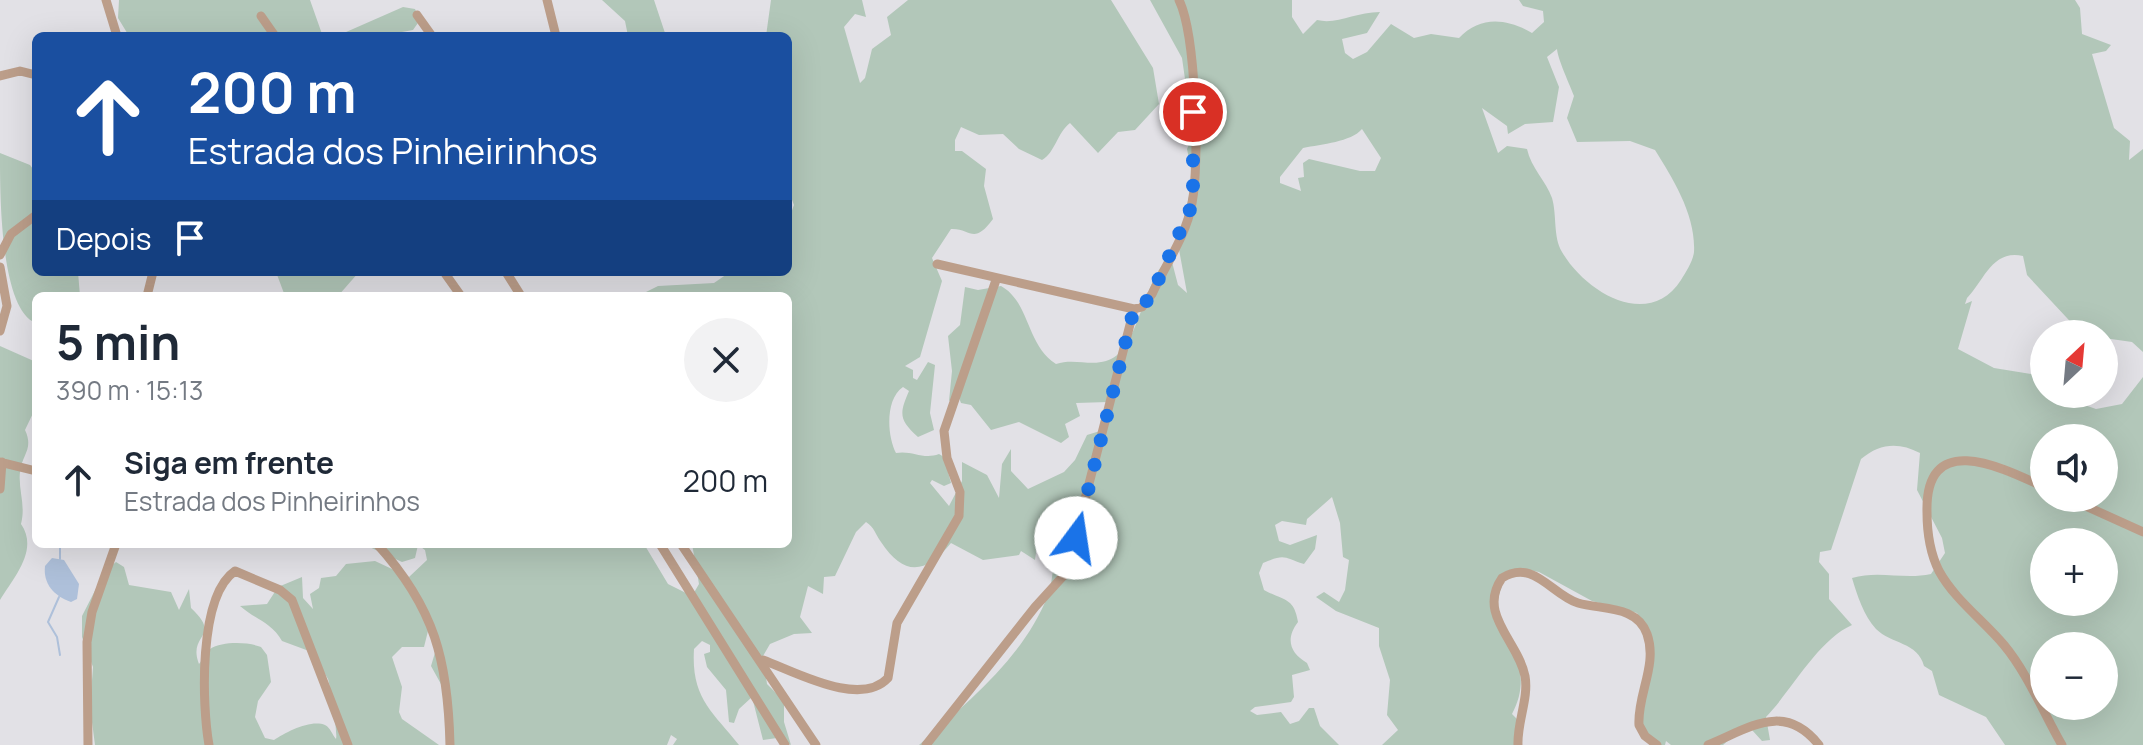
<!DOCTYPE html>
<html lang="pt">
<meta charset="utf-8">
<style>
:root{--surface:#fff;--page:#f2f2f3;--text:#1f2937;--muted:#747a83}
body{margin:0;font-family:Manrope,sans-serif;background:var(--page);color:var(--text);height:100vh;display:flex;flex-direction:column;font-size:30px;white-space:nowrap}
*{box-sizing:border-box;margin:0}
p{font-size:26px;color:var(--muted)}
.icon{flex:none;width:44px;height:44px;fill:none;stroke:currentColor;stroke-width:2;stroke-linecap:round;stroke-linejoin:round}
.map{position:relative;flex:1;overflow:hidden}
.details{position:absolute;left:32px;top:292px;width:760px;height:256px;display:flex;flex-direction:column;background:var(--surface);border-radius:12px;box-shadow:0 8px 32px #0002}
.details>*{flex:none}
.banner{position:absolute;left:32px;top:32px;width:760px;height:244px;border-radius:12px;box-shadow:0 8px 32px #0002;background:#1a4fa0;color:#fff;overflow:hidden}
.needle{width:52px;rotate:26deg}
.fabs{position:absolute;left:2030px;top:320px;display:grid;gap:16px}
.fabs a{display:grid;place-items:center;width:88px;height:88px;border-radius:50%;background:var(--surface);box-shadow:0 8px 32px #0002;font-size:40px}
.pin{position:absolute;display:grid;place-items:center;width:68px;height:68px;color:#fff;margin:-34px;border:4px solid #fff;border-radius:50%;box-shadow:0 2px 8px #0007}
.me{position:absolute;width:88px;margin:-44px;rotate:14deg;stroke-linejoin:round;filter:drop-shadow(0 0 6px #0008)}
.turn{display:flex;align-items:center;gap:28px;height:168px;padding:0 24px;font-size:36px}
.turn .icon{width:104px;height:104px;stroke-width:2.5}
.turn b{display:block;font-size:56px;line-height:68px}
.then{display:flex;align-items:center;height:76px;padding:0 24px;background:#0003;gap:16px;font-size:30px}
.round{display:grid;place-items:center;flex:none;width:84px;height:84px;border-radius:42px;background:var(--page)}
.head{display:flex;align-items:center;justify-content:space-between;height:136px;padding:0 24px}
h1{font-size:48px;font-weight:700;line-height:60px}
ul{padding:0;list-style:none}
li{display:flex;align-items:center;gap:24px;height:104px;padding:0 24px}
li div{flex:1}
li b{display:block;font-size:30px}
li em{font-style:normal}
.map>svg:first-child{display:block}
.green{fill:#b2c7b9;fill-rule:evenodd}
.water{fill:#aec0da}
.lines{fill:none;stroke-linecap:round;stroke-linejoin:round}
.stream{stroke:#aec0da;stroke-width:2}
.minor{stroke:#bc9e8a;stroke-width:9}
.route{stroke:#1a73e8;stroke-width:14;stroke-dasharray:0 25.2}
</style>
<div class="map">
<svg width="2143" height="745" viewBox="0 0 2143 745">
<rect width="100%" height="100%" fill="#e2e1e6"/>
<!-- green -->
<path class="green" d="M 119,0 L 310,0 L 322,34 L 331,36 L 194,36 L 187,32 L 180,36 L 129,36 L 118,18 Z
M 602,0 L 654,0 L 666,36 L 628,36 L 625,21 Z
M 771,0 L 862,0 L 866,17 L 855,14 L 844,27 L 860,83 L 865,78 L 872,49 L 891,35 L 887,17 L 908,0 L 1111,0 L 1153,68 L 1159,104 L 1135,130 L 1118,132 L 1098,153 L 1070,123 C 1057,133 1055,153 1042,160 L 1019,149 L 1003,134 L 979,135 L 961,127 L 955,140 L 955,151 L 962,151 L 986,169 L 984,186 L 993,219 C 973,246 971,228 951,229 L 932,258 L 942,281 L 920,357 L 905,366 L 913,370 L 913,378 L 917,380 L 928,362 L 935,365 L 930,413 L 934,430 L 918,437 C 899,420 899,414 909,391 L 903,387 C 885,399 887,436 896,453 C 912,450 923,460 939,454 L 944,457 L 951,483 L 944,486 L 932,480 L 930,483 L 949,506 L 962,481 L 962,462 L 987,475 L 999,498 L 1002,464 L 1011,449 L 1011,471 L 1028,489 L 1064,472 L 1075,460 L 1087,435 L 1100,431 L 1108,402 L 1076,403 L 1080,416 L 1065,424 L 1069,437 L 1061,443 L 1019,422 L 991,430 L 971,405 L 961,403 L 958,395 L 949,401 L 952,371 L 948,336 L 960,325 L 965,287 L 978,290 L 1001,286 C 1030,302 1026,345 1056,364 C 1073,358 1090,366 1106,361 C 1138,353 1142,285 1166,261 L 1172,262 L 1178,285 L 1187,293 L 1178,244 L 1193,179 L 1187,149 L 1197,127 L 1190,114 L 1182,58 L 1150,0 L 1292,0 L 1292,17 L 1303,34 L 1317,20 C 1337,25 1355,12 1380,12 L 1367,33 L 1342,39 L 1345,53 L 1353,59 L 1367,52 L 1391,24 L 1414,38 L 1431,34 L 1459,38 C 1480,16 1506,18 1532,33 L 1544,22 L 1543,11 L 1523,6 L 1519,0 L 2075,0 L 2080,8 L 2082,34 L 2111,45 L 2106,51 L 2092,54 L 2114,128 L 2130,141 L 2129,160 L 2143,149 L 2143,352 L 2132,342 L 2104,338 L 2104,334 L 2080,332 L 2027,275 L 2023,256 C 1992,249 1984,281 1967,298 L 1965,304 L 1972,301 L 1958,349 L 1994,368 L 2044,376 L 2044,394 L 2079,394 L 2079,403 L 2096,409 L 2122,404 L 2143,377 L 2143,745 L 2005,745 L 1986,717 L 1939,695 L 1932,671 L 1924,666 C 1918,642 1891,644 1876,629 C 1864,616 1857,595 1852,578 C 1879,570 1904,580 1931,574 L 1945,553 L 1942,538 L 1917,490 L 1920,453 C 1899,442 1880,443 1861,459 L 1831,550 L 1820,552 L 1819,562 L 1829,574 L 1829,599 L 1852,625 C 1818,640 1792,690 1766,717 L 1770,740 L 1762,741 L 1752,730 L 1738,732 L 1723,745 L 1671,745 L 1666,741 L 1665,745 L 1652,745 L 1642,730 L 1648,630 L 1637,613 L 1592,601 L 1539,572 L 1524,569 L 1505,576 L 1495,607 C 1512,644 1533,675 1512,714 L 1519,721 L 1521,745 L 1382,745 L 1398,730 L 1387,715 L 1390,680 L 1379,646 L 1379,628 L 1336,611 L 1316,597 L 1324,592 L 1339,602 L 1345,590 L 1349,560 L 1343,557 L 1340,523 L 1332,497 L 1307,519 L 1306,525 L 1282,521 L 1275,525 L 1279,541 L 1290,545 L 1317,535 L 1315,549 L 1304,564 C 1284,558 1286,553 1263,563 L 1259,573 L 1264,590 C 1284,601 1294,597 1298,622 C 1285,639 1290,653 1307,663 L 1310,670 L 1292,675 L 1294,697 L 1291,702 L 1255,707 L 1250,711 L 1257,715 L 1281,712 L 1290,724 L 1299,721 L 1309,708 L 1314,708 L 1320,726 L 1339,745 L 919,745 C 968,702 1024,657 1048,595 C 1053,582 1051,572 1056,560 L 1064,556 L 1072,559 L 1087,546 L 1067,542 L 1037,545 L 1035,560 L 1021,551 L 1019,555 L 983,560 L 951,543 C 926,574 904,577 881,542 C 875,534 875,528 866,522 L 856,532 L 835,576 L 824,577 L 823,594 L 808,586 L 800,617 L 812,633 L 794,634 L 770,644 L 763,656 L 767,684 L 784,701 L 784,722 L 791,745 L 777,738 L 763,740 L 752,697 L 739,709 L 734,723 L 729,722 L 726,690 L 707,667 L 704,654 L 710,652 L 710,645 L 702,641 L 694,649 C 691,698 712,711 739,745 L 673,745 L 677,739 L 671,735 L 667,745 L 451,745 L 447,695 L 431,666 L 437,646 L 428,631 L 424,647 L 402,647 L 392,657 L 402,687 L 399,712 L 402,719 L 439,745 L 95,745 L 90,707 L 93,667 L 82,637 L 82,616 L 105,571 L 116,562 L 124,567 L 129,585 L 171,592 L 179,610 L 189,589 L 191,608 C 223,638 187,633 199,664 C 203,660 205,652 210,649 C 222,641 249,642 261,647 L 267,655 L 271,682 L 258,701 L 255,717 L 265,738 L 274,740 C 286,732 311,719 325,725 C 331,728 332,735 336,739 C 338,733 330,684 328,679 C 323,669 314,663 309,651 L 282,641 C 271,622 256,620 240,606 L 267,604 L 278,587 L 302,577 L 303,598 L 313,609 L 310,594 L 319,588 L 321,578 L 336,576 L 346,564 L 375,561 L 409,577 L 427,560 L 425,550 L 418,545 L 415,558 L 402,562 L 363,544 L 644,544 L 668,584 L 692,596 L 699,584 L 692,544 L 788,544 L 788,296 L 638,296 L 658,286 L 714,283 L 730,272 L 788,272 L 788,221 L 794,205 L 788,189 L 788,36 L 766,36 ZM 1557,49 C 1558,60 1570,85 1574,96 L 1567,118 L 1577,142 L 1630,141 L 1655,150 C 1673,179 1696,215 1694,252 C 1693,261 1686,272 1681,280 C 1649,330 1586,293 1562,252 C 1553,237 1557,215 1552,198 C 1546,181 1531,168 1527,149 L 1507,146 L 1498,153 L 1482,108 L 1507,126 L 1508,134 L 1525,124 L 1553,122 L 1559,87 L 1547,57 ZM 1362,129 L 1381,158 L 1375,171 L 1360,171 L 1309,159 L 1303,163 L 1304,177 L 1298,178 L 1301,191 L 1280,183 L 1280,177 L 1303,148 C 1322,144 1351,142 1362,129 ZM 2044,438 L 2104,438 L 2104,498 L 2044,498 ZM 2044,542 L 2104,542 L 2104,602 L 2044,602 ZM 2044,646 L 2104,646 L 2104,706 L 2044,706 Z
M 403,7 L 415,9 L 420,20 L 413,30 L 380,36 L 337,36 Z
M 0,153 L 30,165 L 36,173 L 36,272 L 78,272 L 80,296 L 36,296 L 36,323 C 0,310 0,194 0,153 Z
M 276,272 L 359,272 L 338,296 L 285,296 Z
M 0,346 L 36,362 L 36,407 L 25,430 C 34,449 22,454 20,472 C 18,490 26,505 21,524 C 39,550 14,577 0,600 Z"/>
<!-- water -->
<path class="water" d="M 52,558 L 64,560 L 79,584 L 77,599 L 71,602 C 54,596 43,584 45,566 Z"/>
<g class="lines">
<!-- stream -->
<path class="stream" d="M 60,559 L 60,544
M 59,597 L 48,622 L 57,637 L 60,655"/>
<!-- minor -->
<path class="minor" d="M 106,0 L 117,36
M 547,0 L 556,36
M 417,15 L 432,36
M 261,16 L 275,36
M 0,76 L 20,71 L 36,75
M 0,255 L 11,234 L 36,215
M 937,264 L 1134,309
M 0,267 L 7,306 L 0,331
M 444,272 L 461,296
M 506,272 L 521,296
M 147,296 L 153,272
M 1134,309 L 1142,307 L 1152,294 C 1165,266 1187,234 1192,203 C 1200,164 1196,35 1179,0
M 0,462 L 36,471
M 2044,487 C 1999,466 1925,430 1927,512 C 1927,532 1930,553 1939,571 C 1955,600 1983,620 2004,645 C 2028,674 2043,712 2062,745
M 0,489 L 2,462
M 2068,498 L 2143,532
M 377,544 C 435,608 448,661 450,745
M 660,544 L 785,745
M 681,544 L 816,745
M 763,660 C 796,672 860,708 888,678 L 897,623 L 959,516 L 960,492 L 947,458 L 944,431 L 996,280
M 88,745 L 87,642 L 92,612 L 116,544
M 209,745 C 202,706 198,596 235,571 L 280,590 L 292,600 L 348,745
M 926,745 L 1035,607 L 1066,573 L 1134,309
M 1518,745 C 1517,722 1529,698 1525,676 C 1518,641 1477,614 1502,578 C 1533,558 1552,595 1578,603 C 1602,610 1637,605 1647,634 C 1658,665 1637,695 1639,725 L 1645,736 L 1657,745
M 1708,745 C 1750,728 1784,701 1819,745"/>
</g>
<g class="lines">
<!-- route -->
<path class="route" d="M 1076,538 L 1134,309 L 1142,307 L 1152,294 L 1193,203 L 1193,112"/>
</g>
</svg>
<div class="fabs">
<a><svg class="needle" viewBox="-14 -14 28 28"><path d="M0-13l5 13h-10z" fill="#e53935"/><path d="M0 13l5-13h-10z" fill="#747a83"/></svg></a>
<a><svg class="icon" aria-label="sound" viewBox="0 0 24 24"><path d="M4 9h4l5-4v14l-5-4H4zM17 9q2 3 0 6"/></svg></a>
<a>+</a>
<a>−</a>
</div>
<div class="pin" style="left:1193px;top:112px;background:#d93025"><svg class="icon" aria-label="arrive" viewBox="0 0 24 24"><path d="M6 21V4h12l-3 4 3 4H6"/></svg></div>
<svg class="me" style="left:1076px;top:538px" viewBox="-20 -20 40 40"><circle r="19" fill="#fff"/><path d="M0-13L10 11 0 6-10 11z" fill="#1a73e8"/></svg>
<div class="banner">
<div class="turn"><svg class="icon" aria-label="ahead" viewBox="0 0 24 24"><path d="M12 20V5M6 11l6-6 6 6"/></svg><div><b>200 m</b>Estrada dos Pinheirinhos</div></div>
<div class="then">Depois<svg class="icon" aria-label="arrive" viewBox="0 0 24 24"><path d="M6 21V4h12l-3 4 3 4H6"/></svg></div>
</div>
<section class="details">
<div class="head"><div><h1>5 min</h1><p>390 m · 15:13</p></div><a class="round"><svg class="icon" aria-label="close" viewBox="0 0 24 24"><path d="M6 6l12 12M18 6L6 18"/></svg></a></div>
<ul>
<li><svg class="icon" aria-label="ahead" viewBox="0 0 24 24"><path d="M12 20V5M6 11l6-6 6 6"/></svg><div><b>Siga em frente</b><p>Estrada dos Pinheirinhos</p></div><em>200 m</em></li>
</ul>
</section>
</div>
